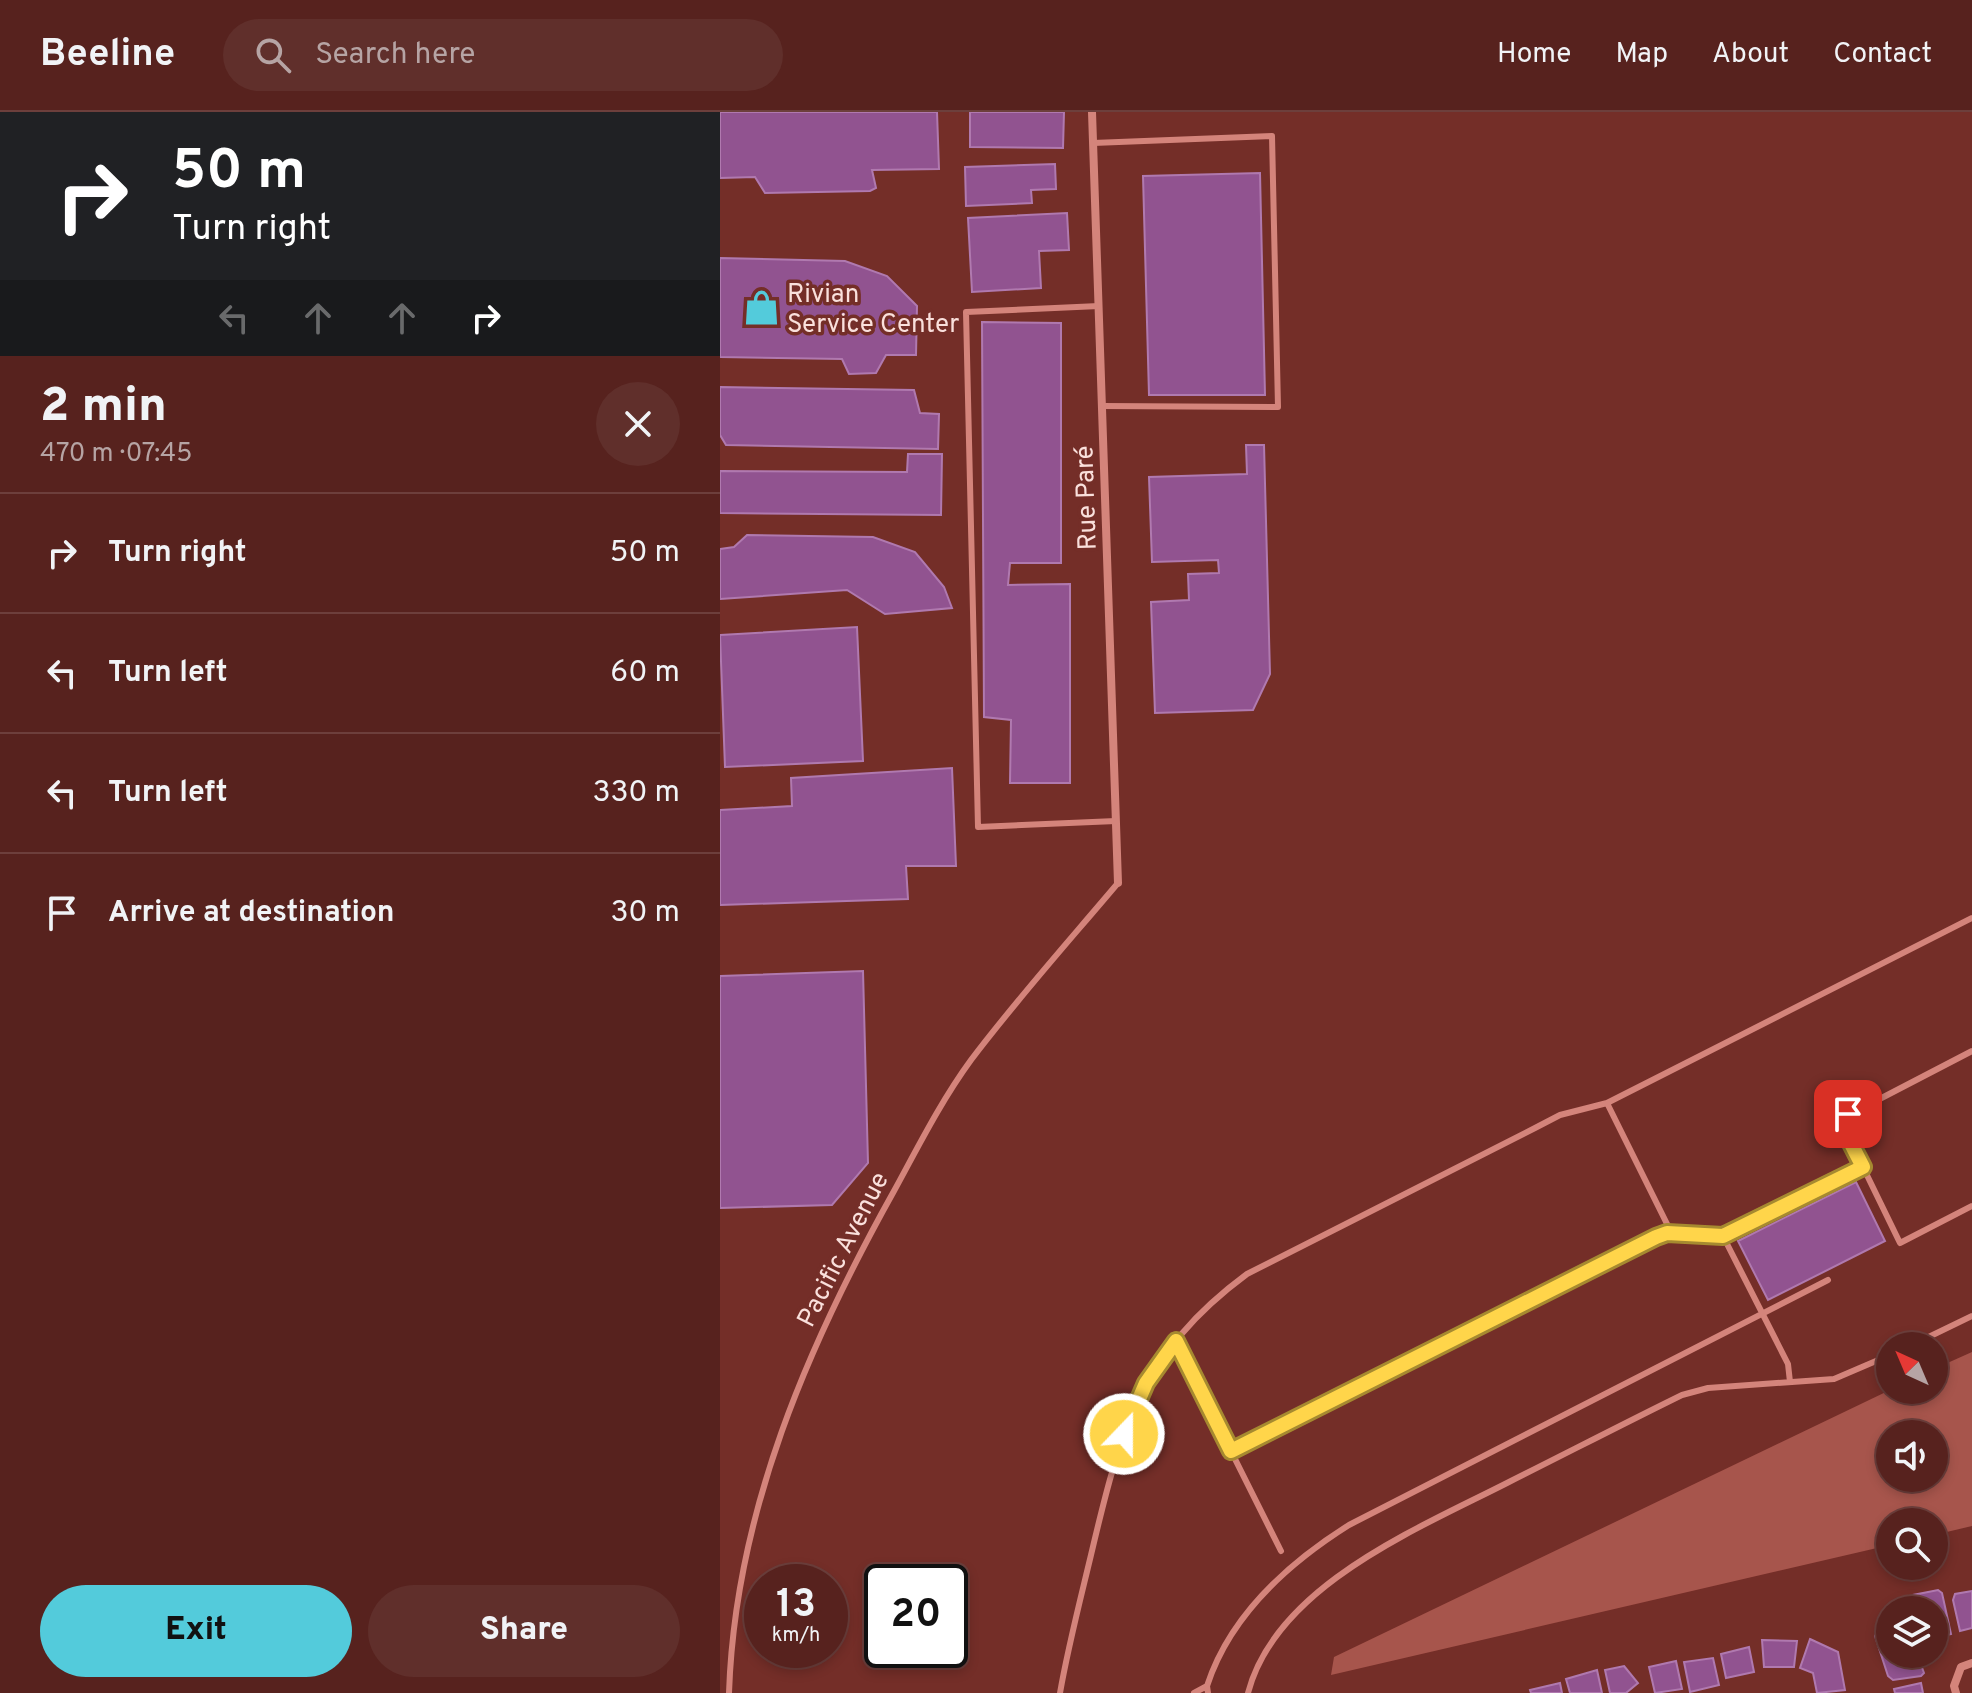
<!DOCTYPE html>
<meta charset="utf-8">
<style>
:root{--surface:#57221e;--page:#602f2b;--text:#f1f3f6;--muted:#b6a4a4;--line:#6d3f3c;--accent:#53cbdb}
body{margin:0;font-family:Overpass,sans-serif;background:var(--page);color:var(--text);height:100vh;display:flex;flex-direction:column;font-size:30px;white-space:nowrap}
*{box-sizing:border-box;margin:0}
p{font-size:26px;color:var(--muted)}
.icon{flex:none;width:44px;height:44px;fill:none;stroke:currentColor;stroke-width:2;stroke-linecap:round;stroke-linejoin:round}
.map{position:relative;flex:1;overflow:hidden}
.details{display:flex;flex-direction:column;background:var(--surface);width:720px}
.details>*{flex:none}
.top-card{background:#202124;color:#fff;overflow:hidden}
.needle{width:52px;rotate:316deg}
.buttons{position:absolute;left:1156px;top:1220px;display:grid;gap:16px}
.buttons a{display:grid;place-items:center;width:72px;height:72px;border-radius:50%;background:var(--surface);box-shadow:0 4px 12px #0003,0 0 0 2px var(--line);font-size:40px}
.speed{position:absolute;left:24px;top:1452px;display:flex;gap:16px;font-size:40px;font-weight:700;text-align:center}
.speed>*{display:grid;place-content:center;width:104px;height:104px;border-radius:50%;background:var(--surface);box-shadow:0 4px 12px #0003,0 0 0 2px var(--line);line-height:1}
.speed small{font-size:20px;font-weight:400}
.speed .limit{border:4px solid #111;border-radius:12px;background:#fff;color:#111}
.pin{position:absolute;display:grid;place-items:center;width:68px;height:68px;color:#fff;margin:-34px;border-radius:16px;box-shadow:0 4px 12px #0006}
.me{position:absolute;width:88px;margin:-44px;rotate:22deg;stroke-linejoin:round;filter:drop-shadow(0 0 6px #0008)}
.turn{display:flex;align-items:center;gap:28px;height:168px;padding:0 40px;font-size:36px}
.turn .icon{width:104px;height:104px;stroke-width:2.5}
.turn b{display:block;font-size:56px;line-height:68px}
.lanes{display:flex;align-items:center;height:76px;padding:0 40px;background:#0003;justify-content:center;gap:40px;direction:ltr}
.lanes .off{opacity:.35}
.round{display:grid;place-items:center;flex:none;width:84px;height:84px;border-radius:42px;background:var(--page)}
.head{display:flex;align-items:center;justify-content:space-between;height:136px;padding:0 40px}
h1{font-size:48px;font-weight:800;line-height:60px}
.primary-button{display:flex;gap:16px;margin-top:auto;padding:16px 40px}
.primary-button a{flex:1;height:92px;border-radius:48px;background:var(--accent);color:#111;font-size:32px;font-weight:800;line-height:92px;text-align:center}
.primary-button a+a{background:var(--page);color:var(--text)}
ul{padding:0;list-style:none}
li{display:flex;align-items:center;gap:24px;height:120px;padding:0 40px;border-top:2px solid var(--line)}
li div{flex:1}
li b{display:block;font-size:30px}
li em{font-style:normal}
header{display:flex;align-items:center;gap:48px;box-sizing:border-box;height:112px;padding:0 40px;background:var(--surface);border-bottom:2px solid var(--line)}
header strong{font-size:38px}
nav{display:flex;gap:44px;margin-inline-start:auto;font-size:28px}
.search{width:560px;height:72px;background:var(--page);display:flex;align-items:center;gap:20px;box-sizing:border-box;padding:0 28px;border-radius:44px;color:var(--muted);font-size:30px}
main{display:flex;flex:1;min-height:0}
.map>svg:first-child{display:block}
.green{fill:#a7554c;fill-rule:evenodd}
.building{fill:#915390;stroke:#b079af;stroke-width:2}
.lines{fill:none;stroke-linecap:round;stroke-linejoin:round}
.service{stroke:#d4847b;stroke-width:6}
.minor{stroke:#d4847b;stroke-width:8}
.route-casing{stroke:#a68a30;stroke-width:20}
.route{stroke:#ffd54a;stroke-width:14}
.labels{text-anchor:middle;stroke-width:7;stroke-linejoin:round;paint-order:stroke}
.poi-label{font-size:26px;fill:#fae0dc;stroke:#742e28;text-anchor:start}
.street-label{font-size:26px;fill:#fae0dc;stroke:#742e28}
</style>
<header>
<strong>Beeline</strong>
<div class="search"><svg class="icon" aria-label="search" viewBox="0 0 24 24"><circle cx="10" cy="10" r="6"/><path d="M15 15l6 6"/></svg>Search here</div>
<nav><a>Home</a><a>Map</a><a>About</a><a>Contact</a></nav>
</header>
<main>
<section class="details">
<div class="top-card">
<div class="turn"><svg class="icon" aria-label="right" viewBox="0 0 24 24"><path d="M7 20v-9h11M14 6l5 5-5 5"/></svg><div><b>50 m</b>Turn right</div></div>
<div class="lanes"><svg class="icon off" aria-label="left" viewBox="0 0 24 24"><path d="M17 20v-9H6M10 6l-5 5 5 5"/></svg><svg class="icon off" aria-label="ahead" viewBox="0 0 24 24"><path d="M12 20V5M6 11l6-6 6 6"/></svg><svg class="icon off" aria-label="ahead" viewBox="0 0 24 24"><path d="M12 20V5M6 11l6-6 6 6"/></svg><svg class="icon" aria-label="right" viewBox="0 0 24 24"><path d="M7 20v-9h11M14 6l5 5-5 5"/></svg></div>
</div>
<div class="head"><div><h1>2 min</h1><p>470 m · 07:45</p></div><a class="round"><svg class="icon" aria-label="close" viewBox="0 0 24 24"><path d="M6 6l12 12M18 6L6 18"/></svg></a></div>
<ul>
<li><svg class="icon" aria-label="right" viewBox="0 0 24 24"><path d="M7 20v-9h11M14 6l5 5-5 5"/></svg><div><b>Turn right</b></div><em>50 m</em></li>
<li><svg class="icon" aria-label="left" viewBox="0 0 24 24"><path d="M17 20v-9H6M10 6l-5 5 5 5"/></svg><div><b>Turn left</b></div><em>60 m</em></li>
<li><svg class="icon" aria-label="left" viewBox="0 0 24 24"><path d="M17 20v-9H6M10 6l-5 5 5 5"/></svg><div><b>Turn left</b></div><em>330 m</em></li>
<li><svg class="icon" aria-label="arrive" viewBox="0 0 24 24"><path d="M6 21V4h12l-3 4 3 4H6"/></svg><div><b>Arrive at destination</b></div><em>30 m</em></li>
</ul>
<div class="primary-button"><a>Exit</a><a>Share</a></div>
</section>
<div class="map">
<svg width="1252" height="1581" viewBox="0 0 1252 1581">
<rect width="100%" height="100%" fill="#742e28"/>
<!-- green -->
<path class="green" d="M 1252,1240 L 1252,1414 L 1214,1423 L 1214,1410 L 1170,1410 L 1170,1433 L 611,1563 L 614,1545 L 1170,1278 L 1214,1278 L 1214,1257 ZM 1170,1322 L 1214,1322 L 1214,1366 L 1170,1366 Z"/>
<!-- building -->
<path class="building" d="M 0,0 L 217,0 L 219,57 L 152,58 L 156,76 L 150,79 L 45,81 L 35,65 L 0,66 Z
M 250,0 L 344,0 L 343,36 L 250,35 Z
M 335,52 L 336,77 L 311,78 L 312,91 L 246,94 L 245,55 Z
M 540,61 L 545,283 L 429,283 L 423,64 Z
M 347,101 L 349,138 L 319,139 L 321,176 L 252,180 L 248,106 Z
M 0,146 L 125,149 L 167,164 L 197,194 L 196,243 L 166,243 L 156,261 L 129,262 L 122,247 L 0,245 Z
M 262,210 L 341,211 L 341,451 L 290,451 L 288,473 L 350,472 L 350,671 L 290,671 L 291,608 L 264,605 Z
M 0,275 L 194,278 L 200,301 L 219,302 L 218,337 L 6,333 L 0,323 Z
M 526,333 L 544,333 L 550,562 L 533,598 L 435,601 L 431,490 L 469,488 L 468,462 L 499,461 L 498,448 L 432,450 L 429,365 L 527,362 Z
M 188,342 L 222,342 L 221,403 L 0,401 L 0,359 L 187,360 Z
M 27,423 L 153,425 L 195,440 L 224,475 L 232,496 L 165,502 L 127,478 L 0,487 L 0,437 L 14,435 Z
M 137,515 L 143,649 L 5,655 L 0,523 Z
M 232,656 L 236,754 L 186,754 L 188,787 L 0,793 L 0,698 L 72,694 L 71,666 Z
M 143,859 L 148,1051 L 112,1093 L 0,1096 L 0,864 Z
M 1136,1070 L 1165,1129 L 1048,1188 L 1018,1129 Z
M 1218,1478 L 1222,1481 L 1231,1522 L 1214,1526 L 1214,1498 L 1194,1498 L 1191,1486 L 1193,1483 Z
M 1252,1479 L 1252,1516 L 1240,1519 L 1233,1488 L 1235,1482 Z
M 1170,1516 L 1170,1542 L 1197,1542 L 1204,1561 L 1201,1564 L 1173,1568 L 1168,1564 L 1155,1524 L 1159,1518 Z
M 1090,1527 L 1118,1540 L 1125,1578 L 1097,1581 L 1093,1561 L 1080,1556 Z
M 1042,1528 L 1077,1529 L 1074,1555 L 1044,1555 Z
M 1029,1535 L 1034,1560 L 1006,1566 L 1001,1542 Z
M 993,1546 L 999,1573 L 970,1580 L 964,1550 Z
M 956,1549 L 962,1577 L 935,1581 L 929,1555 Z
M 904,1554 L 918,1571 L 906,1581 L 890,1581 L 885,1558 Z
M 877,1558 L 882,1581 L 850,1581 L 846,1567 Z
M 840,1571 L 842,1581 L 811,1581 L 810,1578 Z
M 1201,1571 L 1203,1581 L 1175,1581 L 1174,1577 Z"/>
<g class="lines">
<!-- service -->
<path class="service" d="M 373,31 L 552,24 L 558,295 L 382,294
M 379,194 L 246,200 L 258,715 L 396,709
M 887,991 L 952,1122
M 1143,1055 L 1180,1131 L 1252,1094
M 1003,1124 L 1068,1252 L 1070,1270
M 456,1229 L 561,1439
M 1190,1234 L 1252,1204
M 511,1339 L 936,1125 L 947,1121 L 1003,1124 L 1143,1055 L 1123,1016 L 1125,1005 L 1252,939
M 487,1574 C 510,1503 567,1452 629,1413 L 1108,1168
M 9,1581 C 15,1401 88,1233 174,1079 C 198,1035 221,989 251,948 C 297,887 349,829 398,771
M 340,1581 C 348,1535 360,1489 371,1443 C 400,1320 420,1241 527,1162 L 815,1016 L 840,1003 L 887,991 L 1252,806
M 474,1581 L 487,1574 L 488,1581
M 528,1581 C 556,1474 697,1417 787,1371 C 845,1342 903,1312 962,1283 L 988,1276 L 1114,1267 L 1170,1243"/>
<!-- minor -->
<path class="minor" d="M 372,0 L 398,771
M 1236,1581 L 1234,1574 L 1241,1555 L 1252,1551"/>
</g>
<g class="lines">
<defs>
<path id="route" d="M 404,1322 L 426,1271 L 456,1229 L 511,1339 L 936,1125 L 947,1121 L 1003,1124 L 1143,1055 L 1123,1016 L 1123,1008 L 1128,1002"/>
</defs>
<!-- route casing -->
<use href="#route" class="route-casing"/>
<!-- route -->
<use href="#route" class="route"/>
</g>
<!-- icons -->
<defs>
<symbol id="shop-bare" viewBox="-9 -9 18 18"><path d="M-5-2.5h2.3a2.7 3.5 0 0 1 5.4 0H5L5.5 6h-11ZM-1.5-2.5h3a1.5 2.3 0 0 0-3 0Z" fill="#53cbdb" stroke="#742e28" stroke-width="2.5" paint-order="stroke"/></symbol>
</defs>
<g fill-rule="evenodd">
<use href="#shop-bare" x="16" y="170" width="51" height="51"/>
</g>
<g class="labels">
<!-- poi labels -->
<g class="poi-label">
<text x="67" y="190">Rivian<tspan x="67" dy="30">Service Center</tspan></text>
</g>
<!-- street labels -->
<g class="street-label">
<text transform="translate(365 386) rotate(-92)" y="9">Rue Paré</text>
<text transform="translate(122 1137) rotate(-63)" y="9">Pacific Avenue</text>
</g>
</g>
</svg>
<div class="buttons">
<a><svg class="needle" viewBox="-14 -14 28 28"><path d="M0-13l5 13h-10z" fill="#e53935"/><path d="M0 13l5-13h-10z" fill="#b6a4a4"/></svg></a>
<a><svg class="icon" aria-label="sound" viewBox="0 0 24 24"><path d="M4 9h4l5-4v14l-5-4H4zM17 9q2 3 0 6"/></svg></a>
<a><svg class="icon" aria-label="search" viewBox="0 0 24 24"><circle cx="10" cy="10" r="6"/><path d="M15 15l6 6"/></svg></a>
<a><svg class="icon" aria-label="layers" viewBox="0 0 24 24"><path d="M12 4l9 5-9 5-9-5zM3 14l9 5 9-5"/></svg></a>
</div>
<div class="speed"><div>13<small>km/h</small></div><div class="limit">20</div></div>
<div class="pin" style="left:1128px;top:1002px;background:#d93025"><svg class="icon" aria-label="arrive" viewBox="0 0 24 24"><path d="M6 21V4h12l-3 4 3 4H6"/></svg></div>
<svg class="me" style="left:404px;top:1322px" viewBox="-20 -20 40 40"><circle r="17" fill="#ffd54a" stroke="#fff" stroke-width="3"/><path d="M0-11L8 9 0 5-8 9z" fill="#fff"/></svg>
</div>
</main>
